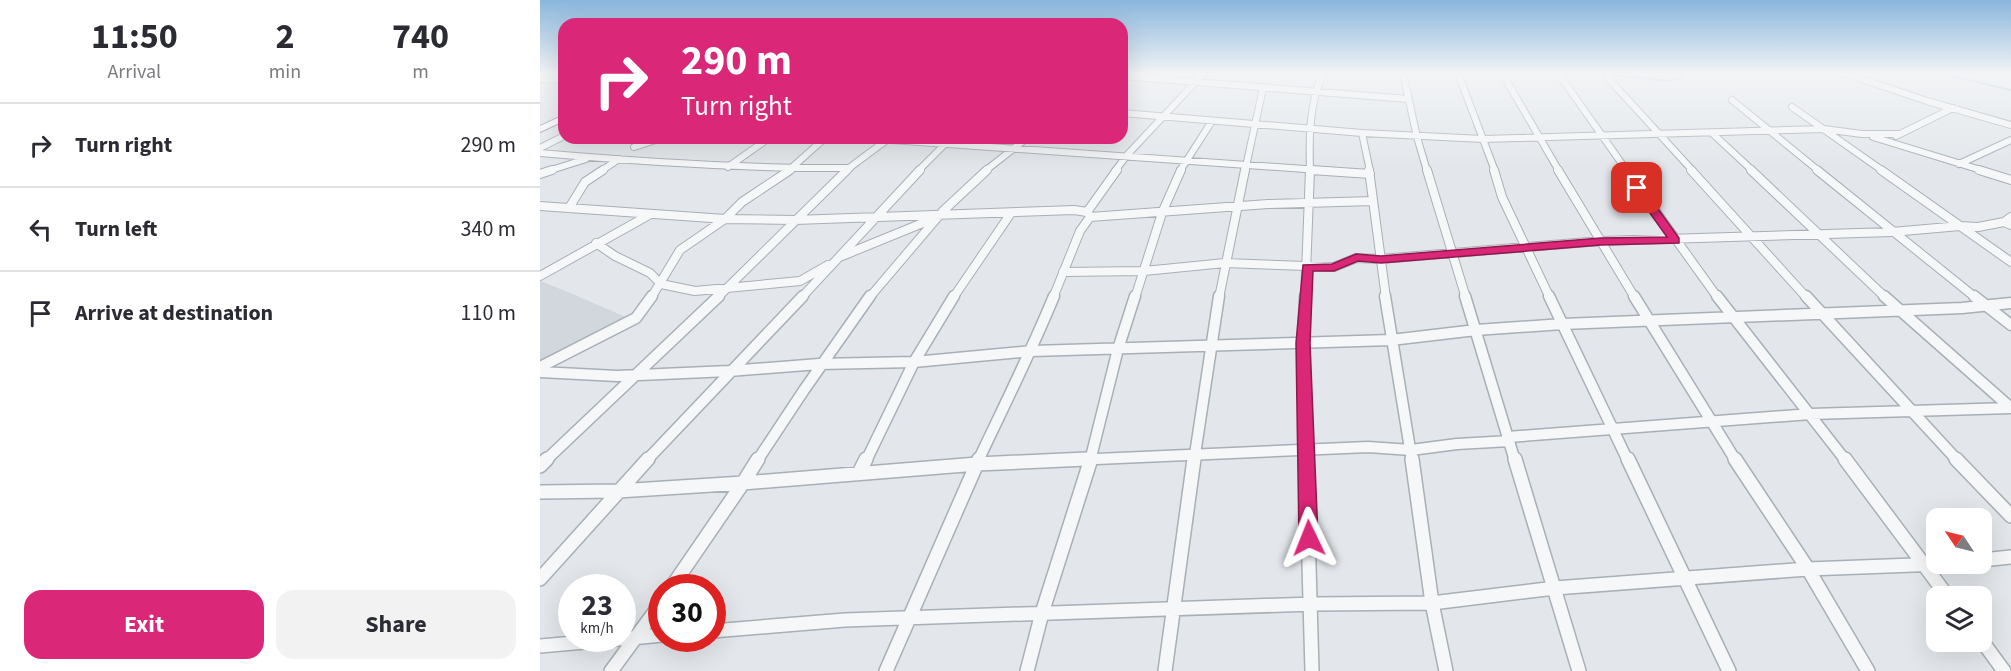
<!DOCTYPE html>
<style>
:root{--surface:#fff;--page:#f2f2f3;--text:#2b2b33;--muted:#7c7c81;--line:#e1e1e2;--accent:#db2777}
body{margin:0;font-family:"Source Sans 3",sans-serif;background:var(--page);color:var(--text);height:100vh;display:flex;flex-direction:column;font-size:22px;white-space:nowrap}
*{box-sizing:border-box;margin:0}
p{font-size:20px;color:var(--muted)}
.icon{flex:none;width:33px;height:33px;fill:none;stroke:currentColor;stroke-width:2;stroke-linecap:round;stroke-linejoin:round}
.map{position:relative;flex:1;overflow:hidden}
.side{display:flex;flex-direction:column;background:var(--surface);width:540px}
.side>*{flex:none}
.banner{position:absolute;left:18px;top:18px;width:570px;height:126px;border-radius:18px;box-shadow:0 6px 24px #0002;background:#db2777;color:#fff;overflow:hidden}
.needle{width:39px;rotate:305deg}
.tools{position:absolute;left:1386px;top:508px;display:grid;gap:12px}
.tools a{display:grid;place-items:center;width:66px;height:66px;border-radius:12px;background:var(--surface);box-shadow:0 6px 24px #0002;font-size:30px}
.speed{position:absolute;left:18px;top:574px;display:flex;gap:12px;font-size:30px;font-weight:700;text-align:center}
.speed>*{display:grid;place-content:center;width:78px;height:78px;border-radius:50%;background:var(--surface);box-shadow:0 6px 24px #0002;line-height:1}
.speed small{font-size:15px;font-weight:400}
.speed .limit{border:9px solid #d22;background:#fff;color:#111}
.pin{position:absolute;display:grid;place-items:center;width:51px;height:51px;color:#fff;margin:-26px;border-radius:12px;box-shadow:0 3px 9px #0006}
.me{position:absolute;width:66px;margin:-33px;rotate:358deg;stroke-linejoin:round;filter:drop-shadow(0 0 4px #0008)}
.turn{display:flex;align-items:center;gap:21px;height:126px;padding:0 24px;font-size:27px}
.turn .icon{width:78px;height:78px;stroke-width:2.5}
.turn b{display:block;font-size:42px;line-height:51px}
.eta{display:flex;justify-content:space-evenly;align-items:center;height:102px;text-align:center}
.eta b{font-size:36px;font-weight:700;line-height:42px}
.primary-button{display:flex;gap:12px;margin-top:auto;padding:12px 24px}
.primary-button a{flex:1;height:69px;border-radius:18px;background:var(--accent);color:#fff;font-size:24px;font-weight:700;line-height:69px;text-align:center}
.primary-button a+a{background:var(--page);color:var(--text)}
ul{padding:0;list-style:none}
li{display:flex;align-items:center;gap:18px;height:84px;padding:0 24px;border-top:2px solid var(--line)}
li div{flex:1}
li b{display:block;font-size:22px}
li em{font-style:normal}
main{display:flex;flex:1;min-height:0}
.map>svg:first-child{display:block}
.built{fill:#d1d7dd}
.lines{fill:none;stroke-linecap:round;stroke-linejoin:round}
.stream{stroke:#9ebacb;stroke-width:2}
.minor-far3-casing{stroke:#a8afb6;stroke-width:8}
.minor-far2-casing{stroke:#a8afb6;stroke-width:10}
.minor-far1-casing{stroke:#a8afb6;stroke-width:13}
.minor-casing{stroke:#a8afb6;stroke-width:16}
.highway-casing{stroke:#8a97a2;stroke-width:2}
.minor-far3{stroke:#f6f7f9;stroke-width:6}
.minor-far2{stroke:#f6f7f9;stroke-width:8}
.minor-far1{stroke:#f6f7f9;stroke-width:10}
.minor{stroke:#f6f7f9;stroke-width:13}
.highway{fill:#fff;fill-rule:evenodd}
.route{fill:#db2777;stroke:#8e194d;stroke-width:1.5}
</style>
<main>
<section class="side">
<div class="eta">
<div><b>11:50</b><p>Arrival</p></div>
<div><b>2</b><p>min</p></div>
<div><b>740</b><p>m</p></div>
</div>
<ul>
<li><svg class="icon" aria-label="right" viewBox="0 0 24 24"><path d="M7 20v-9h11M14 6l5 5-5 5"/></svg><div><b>Turn right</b></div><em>290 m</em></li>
<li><svg class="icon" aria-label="left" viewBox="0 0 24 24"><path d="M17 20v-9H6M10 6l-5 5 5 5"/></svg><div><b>Turn left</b></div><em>340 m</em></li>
<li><svg class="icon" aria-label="arrive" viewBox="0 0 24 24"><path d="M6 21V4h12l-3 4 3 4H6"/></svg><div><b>Arrive at destination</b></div><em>110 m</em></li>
</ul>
<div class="primary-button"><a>Exit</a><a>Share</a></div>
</section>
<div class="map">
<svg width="1471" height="671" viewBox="0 0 1471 671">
<rect width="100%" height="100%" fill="#e3e7eb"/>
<!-- built -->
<path class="built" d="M 0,281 L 28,292 L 88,318 L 0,361 Z"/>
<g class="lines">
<!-- stream -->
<path class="stream" d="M 1059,73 L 1127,81 L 1141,78 L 1139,75 L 1142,73
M 1399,73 L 1471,90"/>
<defs>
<path id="minor-far3" d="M 863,73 L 877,137 L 887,171
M 918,73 L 955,171
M 962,73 L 1019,171
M 1018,73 L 1087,171
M 1304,73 L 1387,101 L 1471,125
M 582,76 L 868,99
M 1067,77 L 1153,171
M 0,79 L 24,80
M 1192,100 L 1279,171
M 1252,107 L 1343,171
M 582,113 L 822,133 L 943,139 L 1284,129 L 1322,134 L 1359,134
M 822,133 L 830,171
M 1172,133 L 1213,171
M 1356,136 L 1413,108
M 1333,137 L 1444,171
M 323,138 L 793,171
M 94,147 L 116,140 L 138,138
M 0,148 L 24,136
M 0,153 C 104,162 206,169 310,168
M 1419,164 L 1471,140
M 188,167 L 229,138
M 8,171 L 46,159
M 61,171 L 79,159
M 248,171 L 285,138
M 305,171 L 348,139
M 378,171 L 411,138
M 445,171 L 487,138
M 575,171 L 587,155 L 664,73
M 640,171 L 672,121
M 705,171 L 723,88
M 770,171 C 769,137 769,105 783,73"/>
<path id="minor-far2" d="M 771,170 L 830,174
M 829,170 L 846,298
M 887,170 L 926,298
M 954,170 L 962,197 L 1010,298
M 1018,170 L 1095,298
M 1086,170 L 1178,298
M 1151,170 L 1267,298
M 1211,170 L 1346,298
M 1277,170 L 1436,298
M 1341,170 L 1471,262
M 1439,170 L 1471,180
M 0,174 L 12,170
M 0,206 L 185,219 L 255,220 L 534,210 L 547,212
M 29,208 L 45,182 L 63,170
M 550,216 L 547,212 L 577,170
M 1471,217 L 1464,222 L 1471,225
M 56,243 L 75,256 L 110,273 L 121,284 L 155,291 L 260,281 L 288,265
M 302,256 L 395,218
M 523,272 L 604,271 L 685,263 L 794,267 L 816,258 L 841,259 L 1061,241 L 1352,232 L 1420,226 L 1438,227 L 1464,222
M 0,276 L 109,215
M 111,298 L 140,250 L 185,219 L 202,202 L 250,170
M 177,298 L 307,170
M 261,298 L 380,170
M 329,298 L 403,211 L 447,170
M 413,298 L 471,213
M 513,298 L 540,231 L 550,217 L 728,204 L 833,201
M 595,298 L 622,213 L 641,170
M 679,298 L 705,170
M 765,298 L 770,170"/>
<path id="minor-far1" d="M 765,296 L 763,343 L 766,461
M 845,296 L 872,461
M 925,296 L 975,461
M 1009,296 L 1088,461
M 1094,296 L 1196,461
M 1177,296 L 1306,461
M 1266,296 L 1418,461
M 1344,296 L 1471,408
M 1434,296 L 1471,325
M 0,367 L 96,318 L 112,296
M 0,372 L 77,376 L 189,371 L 279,364 L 374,362 L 492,351 L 851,340 L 936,330 L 1023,324 L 1422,308 L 1471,303
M 968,437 L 1271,414 L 1471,408
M 5,461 L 179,296
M 106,461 L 263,296
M 217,461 L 264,390 L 330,296
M 326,461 L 374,362 L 414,296
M 438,461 C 464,406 491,352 514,296
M 511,461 L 828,447 L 871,450 L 917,444 L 970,441
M 550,461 L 578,349 L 595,296
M 654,461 L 679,296"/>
<path id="minor" d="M 766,459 L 772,671
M 872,459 L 892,603 L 906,671
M 975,459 L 1039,671
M 1088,459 L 1189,671
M 1195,459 L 1268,569 L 1328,671
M 1305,459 L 1408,597
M 1416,459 L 1471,516
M 0,466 L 7,459
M 319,473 L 326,459
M 0,492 L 78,491 L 203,483 L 218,459
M 1442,560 L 1471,557
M 0,579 L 108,459
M 131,588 L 203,483 L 437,464 L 546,459
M 172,631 L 305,620 L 772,604 L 892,603 L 1015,588 L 1268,569 L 1400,564
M 82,639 L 122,635
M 1442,641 L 1464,671
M 0,646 L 78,639
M 71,671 L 122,602
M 346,671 L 439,459
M 487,671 L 502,613 L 551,459
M 625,671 L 654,459"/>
<path id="highway" d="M 24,115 L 24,121 L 0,132 L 0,126 Z"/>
</defs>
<!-- minor-far3 casing -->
<use href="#minor-far3" class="minor-far3-casing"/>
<!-- minor-far2 casing -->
<use href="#minor-far2" class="minor-far2-casing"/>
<!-- minor-far1 casing -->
<use href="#minor-far1" class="minor-far1-casing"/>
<!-- minor casing -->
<use href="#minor" class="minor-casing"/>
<!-- highway casing -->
<use href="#highway" class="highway-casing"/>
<!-- minor-far3 -->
<use href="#minor-far3" class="minor-far3"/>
<!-- minor-far2 -->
<use href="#minor-far2" class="minor-far2"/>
<!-- minor-far1 -->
<use href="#minor-far1" class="minor-far1"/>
<!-- minor -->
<use href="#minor" class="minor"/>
<!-- highway -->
<use href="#highway" class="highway"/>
</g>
<!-- sky -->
<linearGradient id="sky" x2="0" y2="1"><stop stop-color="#8ab6dc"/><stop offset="0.44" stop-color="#f2f4f6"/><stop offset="1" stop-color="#f2f4f6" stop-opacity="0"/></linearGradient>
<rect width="1471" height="167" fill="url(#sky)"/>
<!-- route -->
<path class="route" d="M 1097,184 L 1101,185 L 1139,238 L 1139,243 L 1061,245 L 841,263 L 818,261 L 794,271 L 773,271 L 770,343 L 778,538 L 775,543 L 769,545 L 762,543 L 759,538 L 756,343 L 763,265 L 792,264 L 816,254 L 841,256 L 1061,238 L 1127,237 L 1092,188 Z"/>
</svg>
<div class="tools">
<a><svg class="needle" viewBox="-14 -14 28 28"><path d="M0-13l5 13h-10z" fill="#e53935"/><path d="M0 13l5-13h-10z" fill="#7c7c81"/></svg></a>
<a><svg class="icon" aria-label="layers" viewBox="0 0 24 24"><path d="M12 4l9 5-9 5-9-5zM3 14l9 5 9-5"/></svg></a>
</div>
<div class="speed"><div>23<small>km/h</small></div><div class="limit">30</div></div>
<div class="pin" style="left:1097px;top:188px;background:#d93025"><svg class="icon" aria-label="arrive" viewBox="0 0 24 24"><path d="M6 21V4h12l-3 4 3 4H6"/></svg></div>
<svg class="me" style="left:769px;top:538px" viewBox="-20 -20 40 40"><path d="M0-17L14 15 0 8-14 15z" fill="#db2777" stroke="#fff" stroke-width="4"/></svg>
<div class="banner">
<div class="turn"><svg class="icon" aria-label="right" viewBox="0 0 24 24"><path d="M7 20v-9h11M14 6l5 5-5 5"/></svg><div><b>290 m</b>Turn right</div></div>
</div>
</div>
</main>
